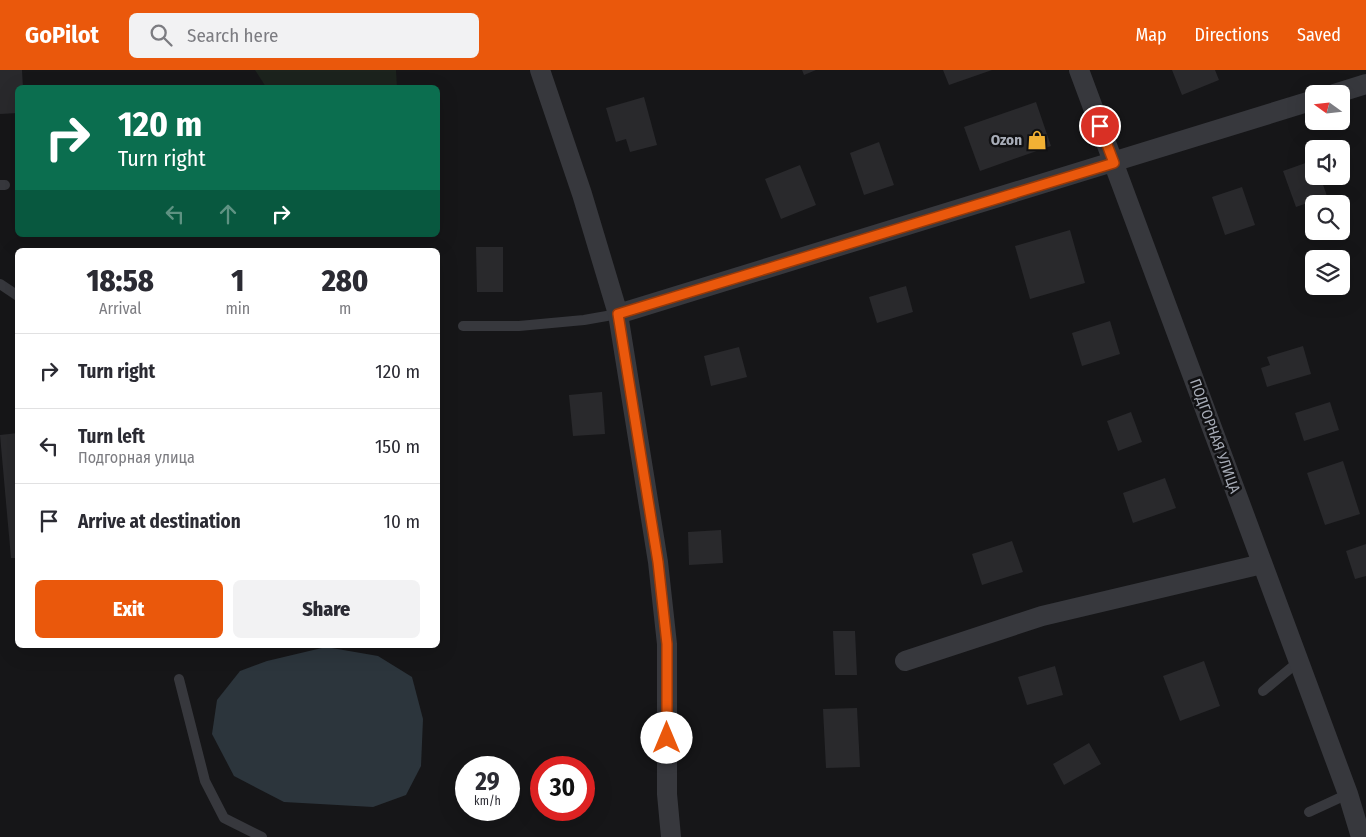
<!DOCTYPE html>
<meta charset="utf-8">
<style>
:root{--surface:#fff;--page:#f2f2f3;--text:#2b2b33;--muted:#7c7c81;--line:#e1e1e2;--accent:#ea580c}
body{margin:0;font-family:"Fira Sans Condensed",sans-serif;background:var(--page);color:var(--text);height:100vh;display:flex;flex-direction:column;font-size:19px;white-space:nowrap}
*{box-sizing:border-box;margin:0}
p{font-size:16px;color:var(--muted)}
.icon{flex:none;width:28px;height:28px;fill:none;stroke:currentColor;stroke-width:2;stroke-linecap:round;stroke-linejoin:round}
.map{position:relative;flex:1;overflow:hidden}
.sheet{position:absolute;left:15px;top:178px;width:425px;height:400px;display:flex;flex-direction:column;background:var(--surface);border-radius:8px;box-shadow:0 5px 20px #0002}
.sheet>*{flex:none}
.banner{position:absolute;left:15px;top:15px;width:425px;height:152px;border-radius:8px;box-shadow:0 5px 20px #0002;background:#0b6e4f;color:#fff;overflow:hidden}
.needle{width:32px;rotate:285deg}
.controls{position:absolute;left:1305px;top:15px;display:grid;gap:10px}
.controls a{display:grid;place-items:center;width:45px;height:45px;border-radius:8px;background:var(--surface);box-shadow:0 5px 20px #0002;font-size:25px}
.speed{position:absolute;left:455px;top:686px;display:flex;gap:10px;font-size:25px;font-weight:700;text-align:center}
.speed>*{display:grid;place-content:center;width:65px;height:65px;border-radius:50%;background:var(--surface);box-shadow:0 5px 20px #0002;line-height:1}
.speed small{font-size:12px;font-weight:400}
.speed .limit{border:8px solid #d22;background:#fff;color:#111}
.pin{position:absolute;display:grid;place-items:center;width:42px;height:42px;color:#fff;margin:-21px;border:2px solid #fff;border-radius:50%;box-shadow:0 1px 5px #0007}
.me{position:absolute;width:55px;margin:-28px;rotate:0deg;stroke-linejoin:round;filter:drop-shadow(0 0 4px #0008)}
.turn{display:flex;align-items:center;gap:18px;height:105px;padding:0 20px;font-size:22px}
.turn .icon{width:65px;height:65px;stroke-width:2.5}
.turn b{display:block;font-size:35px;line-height:42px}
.lanes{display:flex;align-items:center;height:48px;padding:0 20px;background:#0003;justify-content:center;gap:25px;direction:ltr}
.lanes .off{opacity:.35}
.eta{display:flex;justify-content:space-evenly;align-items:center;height:85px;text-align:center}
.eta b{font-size:30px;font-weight:800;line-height:35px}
.button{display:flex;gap:10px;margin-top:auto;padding:10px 20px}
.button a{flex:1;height:58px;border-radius:8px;background:var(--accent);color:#fff;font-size:20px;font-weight:800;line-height:58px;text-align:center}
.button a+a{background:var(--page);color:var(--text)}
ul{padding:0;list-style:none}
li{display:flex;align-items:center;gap:15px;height:75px;padding:0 20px;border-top:1px solid var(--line)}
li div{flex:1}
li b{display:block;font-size:19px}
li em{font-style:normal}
header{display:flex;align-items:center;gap:30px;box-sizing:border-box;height:70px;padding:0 25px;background:var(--accent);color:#fff}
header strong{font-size:24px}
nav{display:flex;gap:28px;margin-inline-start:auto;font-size:18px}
.search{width:350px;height:45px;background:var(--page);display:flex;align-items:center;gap:12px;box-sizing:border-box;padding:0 18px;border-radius:8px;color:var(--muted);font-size:19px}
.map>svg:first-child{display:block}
.green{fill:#1c231d}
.water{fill:#2c353c}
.building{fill:#29292c}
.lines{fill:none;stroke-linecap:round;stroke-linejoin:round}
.service{stroke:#37383d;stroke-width:10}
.minor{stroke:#37383d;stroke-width:20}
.route-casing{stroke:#983908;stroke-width:12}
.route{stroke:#ea580c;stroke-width:9}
.labels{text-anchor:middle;stroke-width:5;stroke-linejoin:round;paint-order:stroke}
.poi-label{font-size:15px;font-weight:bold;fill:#a8adb8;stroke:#111113;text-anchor:end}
.street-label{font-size:15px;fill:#a8adb8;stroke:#111113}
</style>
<header>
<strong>GoPilot</strong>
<div class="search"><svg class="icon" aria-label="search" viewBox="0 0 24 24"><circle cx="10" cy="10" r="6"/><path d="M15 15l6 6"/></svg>Search here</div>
<nav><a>Map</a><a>Directions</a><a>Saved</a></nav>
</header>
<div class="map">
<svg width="1366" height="767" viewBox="0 0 1366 767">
<rect width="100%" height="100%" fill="#161618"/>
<!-- green -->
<path class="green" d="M 255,0 L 396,0 L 397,17 L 266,17 Z"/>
<!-- water -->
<path class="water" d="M 326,577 L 378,586 L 412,607 L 423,649 L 421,696 L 406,725 L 373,737 L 284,732 L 234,706 L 212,664 L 217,630 L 240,601 L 267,591 Z"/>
<!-- building -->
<path class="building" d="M 0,0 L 22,0 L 23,18 L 18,18 L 18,43 L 0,44 Z
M 802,0 L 816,0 L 804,5 Z
M 943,0 L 992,0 L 949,15 Z
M 1172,0 L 1215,0 L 1219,10 L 1182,25 Z
M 644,27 L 657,75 L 630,82 L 626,69 L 616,72 L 606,38 Z
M 1036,32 L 1051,76 L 980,101 L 964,57 Z
M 879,72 L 894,115 L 864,125 L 850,83 Z
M 1314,90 L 1314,106 L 1320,106 L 1327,126 L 1296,137 L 1283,101 Z
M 800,95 L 816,135 L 781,149 L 765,109 Z
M 1242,117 L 1255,155 L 1225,165 L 1212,127 Z
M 1070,160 L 1085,213 L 1030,229 L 1015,176 Z
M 476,177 L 503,177 L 503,222 L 477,222 Z
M 906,216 L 913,242 L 877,253 L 869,227 Z
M 1110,251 L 1120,284 L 1082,296 L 1072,263 Z
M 1303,276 L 1311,304 L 1267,317 L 1261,298 L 1270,295 L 1267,287 Z
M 739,277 L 747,307 L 711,316 L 704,286 Z
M 602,322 L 605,364 L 573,366 L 569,325 Z
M 1330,332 L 1339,360 L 1304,371 L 1295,343 Z
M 1131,342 L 1142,372 L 1118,381 L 1107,351 Z
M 18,363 L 18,488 L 11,488 L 0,365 Z
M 1343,391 L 1360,444 L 1325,455 L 1307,403 Z
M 1165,408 L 1176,438 L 1133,453 L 1123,423 Z
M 721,460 L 723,493 L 689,495 L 688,462 Z
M 1012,471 L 1023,502 L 982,515 L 972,484 Z
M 1366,474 L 1366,506 L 1355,509 L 1346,481 Z
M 833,561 L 855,561 L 857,605 L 835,605 Z
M 1204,591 L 1220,636 L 1180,651 L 1163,606 Z
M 1055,596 L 1063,625 L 1027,635 L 1018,607 Z
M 857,638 L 860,697 L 826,698 L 823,639 Z
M 1089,673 L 1101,694 L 1064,715 L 1053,694 Z"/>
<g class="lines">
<!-- service -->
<path class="service" d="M 0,115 L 5,115
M 0,214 L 18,226
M 463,256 L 519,256 L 584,250 L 618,244
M 179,609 L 205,711 L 224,748 L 262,767
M 1263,621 L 1298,592
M 1309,742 L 1348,724"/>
<!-- minor -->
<path class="minor" d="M 540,0 L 582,124 L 618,244 L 658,492 L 667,574 L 667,724 L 671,767
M 1079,0 L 1348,724 L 1361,767
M 1334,24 L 1366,14
M 618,244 L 1314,30
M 905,591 L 1042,546 L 1262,494"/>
</g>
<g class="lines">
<defs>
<path id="route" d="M 667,668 L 667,574 L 658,492 L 618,244 L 1114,93 L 1100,56"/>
</defs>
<!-- route casing -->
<use href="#route" class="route-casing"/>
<!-- route -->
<use href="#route" class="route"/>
</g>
<!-- icons -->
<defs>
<symbol id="shop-bare" viewBox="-9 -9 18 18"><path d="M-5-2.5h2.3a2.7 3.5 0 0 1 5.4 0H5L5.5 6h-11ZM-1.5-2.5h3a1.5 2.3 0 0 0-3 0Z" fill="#f2b134" stroke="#111113" stroke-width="2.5" paint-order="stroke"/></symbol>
</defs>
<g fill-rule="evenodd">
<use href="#shop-bare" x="1023" y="56" width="28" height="28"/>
</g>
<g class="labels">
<!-- poi labels -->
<g class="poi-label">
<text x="1022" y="75">Ozon</text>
</g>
<!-- street labels -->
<g class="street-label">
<text transform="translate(1215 366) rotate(70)" y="5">ПОДГОРНАЯ УЛИЦА</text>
</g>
</g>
</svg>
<div class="controls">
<a><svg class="needle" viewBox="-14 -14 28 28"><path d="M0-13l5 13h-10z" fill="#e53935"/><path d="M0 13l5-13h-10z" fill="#7c7c81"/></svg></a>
<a><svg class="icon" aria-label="sound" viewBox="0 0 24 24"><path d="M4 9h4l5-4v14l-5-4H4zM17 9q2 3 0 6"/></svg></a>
<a><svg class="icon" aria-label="search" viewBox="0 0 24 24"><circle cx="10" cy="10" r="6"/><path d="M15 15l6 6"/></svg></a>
<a><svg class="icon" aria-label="layers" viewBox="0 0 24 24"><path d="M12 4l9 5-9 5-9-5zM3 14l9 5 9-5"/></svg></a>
</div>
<div class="speed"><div>29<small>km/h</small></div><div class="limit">30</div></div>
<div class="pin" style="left:1100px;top:56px;background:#d93025"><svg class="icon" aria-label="arrive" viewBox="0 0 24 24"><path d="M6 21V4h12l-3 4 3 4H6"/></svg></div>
<svg class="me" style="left:667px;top:668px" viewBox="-20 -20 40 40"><circle r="19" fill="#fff"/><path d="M0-13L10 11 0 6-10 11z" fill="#ea580c"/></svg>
<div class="banner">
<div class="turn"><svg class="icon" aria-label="right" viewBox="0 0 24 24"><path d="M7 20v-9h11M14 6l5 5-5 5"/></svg><div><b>120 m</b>Turn right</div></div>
<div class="lanes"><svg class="icon off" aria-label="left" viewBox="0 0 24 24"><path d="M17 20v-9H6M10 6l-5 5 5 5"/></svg><svg class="icon off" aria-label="ahead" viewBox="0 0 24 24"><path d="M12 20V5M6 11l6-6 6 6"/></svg><svg class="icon" aria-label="right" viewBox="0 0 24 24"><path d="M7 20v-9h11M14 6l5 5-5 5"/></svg></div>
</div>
<section class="sheet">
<div class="eta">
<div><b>18:58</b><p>Arrival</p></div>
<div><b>1</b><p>min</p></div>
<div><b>280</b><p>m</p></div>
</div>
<ul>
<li><svg class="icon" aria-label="right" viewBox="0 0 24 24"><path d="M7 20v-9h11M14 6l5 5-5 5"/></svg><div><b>Turn right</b></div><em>120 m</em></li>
<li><svg class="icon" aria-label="left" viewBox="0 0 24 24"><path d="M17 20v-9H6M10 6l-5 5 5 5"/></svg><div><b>Turn left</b><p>Подгорная улица</p></div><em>150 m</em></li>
<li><svg class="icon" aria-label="arrive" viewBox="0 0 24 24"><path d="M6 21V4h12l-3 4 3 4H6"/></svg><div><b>Arrive at destination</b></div><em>10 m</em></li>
</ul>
<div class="button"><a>Exit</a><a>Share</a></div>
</section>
</div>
